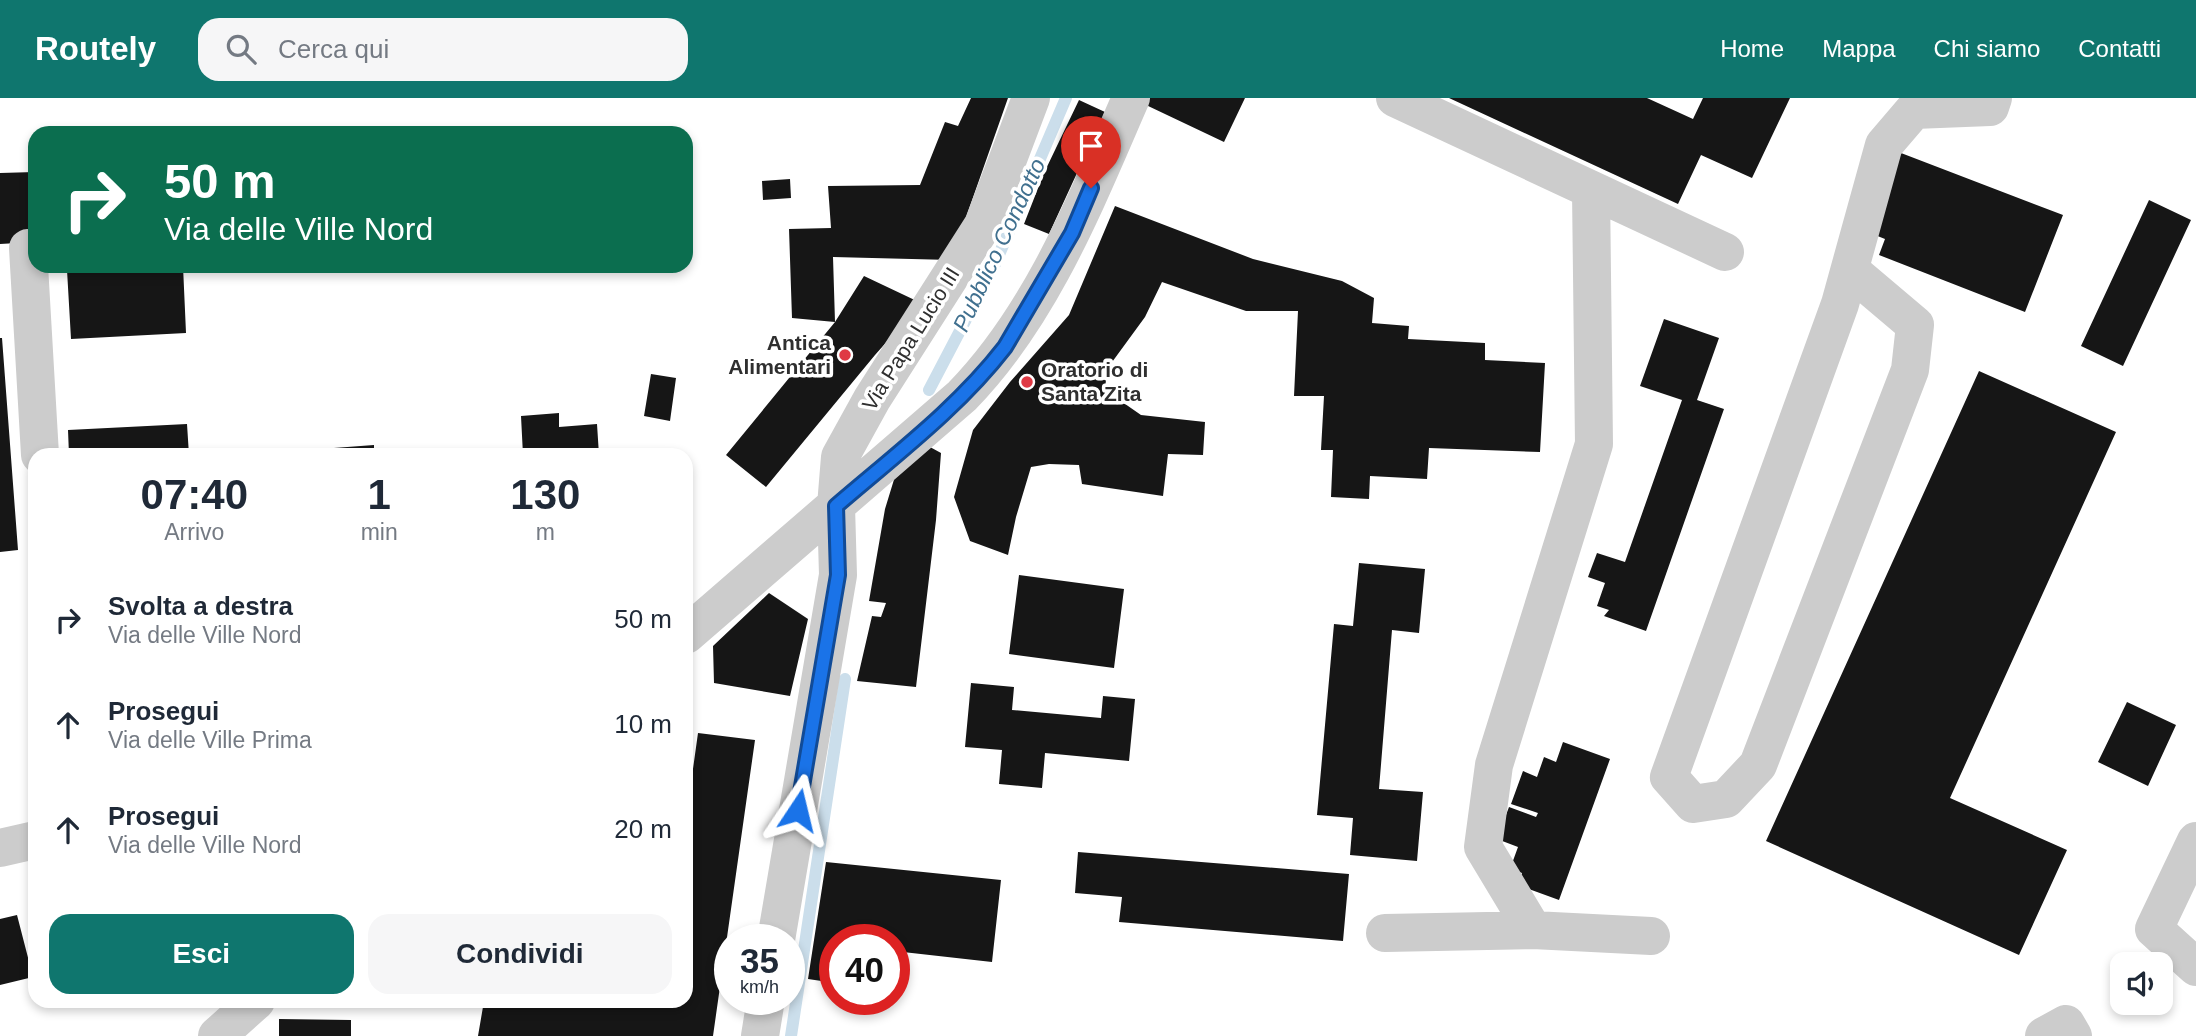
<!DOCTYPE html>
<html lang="it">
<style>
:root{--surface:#fff;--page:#f6f6f7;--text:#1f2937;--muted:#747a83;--accent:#0f766e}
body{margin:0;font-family:Arial,sans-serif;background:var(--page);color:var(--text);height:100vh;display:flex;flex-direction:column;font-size:26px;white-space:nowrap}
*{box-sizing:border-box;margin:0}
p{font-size:23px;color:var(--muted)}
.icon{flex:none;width:38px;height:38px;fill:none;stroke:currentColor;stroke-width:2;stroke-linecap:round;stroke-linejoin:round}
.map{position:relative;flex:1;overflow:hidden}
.panel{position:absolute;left:28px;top:350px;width:665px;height:560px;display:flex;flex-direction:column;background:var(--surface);border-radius:21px;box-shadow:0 4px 10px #0003}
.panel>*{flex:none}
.top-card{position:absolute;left:28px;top:28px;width:665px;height:147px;border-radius:21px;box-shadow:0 4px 10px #0003;background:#0b6e4f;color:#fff;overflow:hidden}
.buttons{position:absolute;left:2110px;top:854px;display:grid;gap:14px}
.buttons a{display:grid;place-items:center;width:63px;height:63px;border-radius:14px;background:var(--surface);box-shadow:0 4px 10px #0003;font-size:35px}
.speed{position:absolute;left:714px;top:826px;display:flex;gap:14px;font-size:35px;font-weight:700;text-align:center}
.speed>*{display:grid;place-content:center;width:91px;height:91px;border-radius:50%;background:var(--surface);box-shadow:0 4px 10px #0003;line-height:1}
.speed small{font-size:18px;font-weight:400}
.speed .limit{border:10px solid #d22;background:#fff;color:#111}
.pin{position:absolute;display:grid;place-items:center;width:60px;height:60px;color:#fff;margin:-72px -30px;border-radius:50% 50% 50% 0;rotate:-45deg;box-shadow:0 0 7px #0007}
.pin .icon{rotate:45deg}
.me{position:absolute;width:77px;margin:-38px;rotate:10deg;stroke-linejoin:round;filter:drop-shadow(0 0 5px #0008)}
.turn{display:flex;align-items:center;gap:24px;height:147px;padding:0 21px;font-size:32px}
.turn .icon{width:91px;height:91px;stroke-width:2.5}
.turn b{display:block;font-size:49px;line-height:60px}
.eta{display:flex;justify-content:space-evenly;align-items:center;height:119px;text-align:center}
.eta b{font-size:42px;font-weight:800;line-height:49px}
.button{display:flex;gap:14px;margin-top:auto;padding:14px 21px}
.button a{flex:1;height:80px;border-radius:21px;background:var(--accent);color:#fff;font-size:28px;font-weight:800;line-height:80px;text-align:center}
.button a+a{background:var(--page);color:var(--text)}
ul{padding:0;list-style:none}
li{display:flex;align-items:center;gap:21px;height:105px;padding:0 21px}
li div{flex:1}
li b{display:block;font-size:26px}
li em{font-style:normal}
header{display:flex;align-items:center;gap:42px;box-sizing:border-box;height:98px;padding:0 35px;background:var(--accent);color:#fff}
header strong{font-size:33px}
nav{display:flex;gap:38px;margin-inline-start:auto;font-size:24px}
.search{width:490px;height:63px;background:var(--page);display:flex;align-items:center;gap:18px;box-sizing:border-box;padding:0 24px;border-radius:21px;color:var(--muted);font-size:26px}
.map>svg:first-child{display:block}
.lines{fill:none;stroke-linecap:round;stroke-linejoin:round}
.stream{stroke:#cbdeeb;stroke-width:12}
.building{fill:#161616}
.minor{stroke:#ccc;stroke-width:38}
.route-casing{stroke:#114b97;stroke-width:18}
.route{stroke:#1a73e8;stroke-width:12}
.poi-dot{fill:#df3944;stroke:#fff;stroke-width:2.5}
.labels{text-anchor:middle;stroke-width:7;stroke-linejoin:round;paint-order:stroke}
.street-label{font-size:21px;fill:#2f2f2f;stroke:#fff}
.poi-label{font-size:21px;font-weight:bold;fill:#2f2f2f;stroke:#fff;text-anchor:end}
.water-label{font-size:23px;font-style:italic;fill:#40708f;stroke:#fff}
</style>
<header>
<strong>Routely</strong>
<div class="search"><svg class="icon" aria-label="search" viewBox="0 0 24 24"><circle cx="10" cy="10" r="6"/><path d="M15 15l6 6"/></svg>Cerca qui</div>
<nav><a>Home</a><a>Mappa</a><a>Chi siamo</a><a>Contatti</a></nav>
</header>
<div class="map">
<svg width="2196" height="938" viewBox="0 0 2196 938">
<rect width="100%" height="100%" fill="#fff"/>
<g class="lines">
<!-- stream -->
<path class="stream" d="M 929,292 L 995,166 L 1066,0
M 791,938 L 845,581"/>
</g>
<!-- building -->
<path class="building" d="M 971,0 L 1008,0 L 951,162 L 833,159 L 835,224 L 864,178 L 921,205 L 875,257 L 766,389 L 726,357 L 835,224 L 792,220 L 789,131 L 831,130 L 828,88 L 920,87 L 945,24 L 958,28 Z
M 1150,0 L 1245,0 L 1224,44 L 1146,7 Z
M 1449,0 L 1647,0 L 1693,21 L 1703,0 L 1790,0 L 1752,80 L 1701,57 L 1678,106 Z
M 1079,2 L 1105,14 L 1049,136 L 1024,126 L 1044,75 Z
M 1901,55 L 2063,117 L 2025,214 L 1879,157 L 1885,141 L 1870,135 Z
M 35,74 L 35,144 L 0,146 L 0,75 Z
M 790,81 L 791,100 L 763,102 L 762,83 Z
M 2149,102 L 2191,122 L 2123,268 L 2081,248 Z
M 1115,108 L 1253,161 L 1342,183 L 1374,200 L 1372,225 L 1409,228 L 1408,241 L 1485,245 L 1485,262 L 1545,265 L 1540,354 L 1429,350 L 1427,381 L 1370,378 L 1369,401 L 1331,399 L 1333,352 L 1321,352 L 1324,298 L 1294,298 L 1298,213 L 1246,213 L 1162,184 L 1145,219 L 1107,271 L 1105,292 L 1141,317 L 1205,324 L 1203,357 L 1168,356 L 1163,398 L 1082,386 L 1079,367 L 1049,366 L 1031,369 L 1016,419 L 1008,457 L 970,443 L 954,399 L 973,332 L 1010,284 L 1069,217 Z
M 141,168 L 183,168 L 186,235 L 71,241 L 67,172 Z
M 1664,221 L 1719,240 L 1697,302 L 1724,311 L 1646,533 L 1604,518 L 1609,512 L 1597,508 L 1605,485 L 1588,479 L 1597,455 L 1625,464 L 1682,302 L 1640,288 Z
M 0,240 L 2,240 L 18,452 L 0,454 Z
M 1979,273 L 2116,334 L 1950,700 L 2067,752 L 2019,857 L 1766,743 Z
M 651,276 L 676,280 L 670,323 L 644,318 Z
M 559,315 L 559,329 L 597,326 L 599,357 L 523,357 L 521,318 Z
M 187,326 L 189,357 L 69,357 L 68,332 Z
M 374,347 L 374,357 L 267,357 L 267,355 Z
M 930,349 L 941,355 L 936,422 L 916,589 L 857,583 L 872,518 L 881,519 L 886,505 L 869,503 L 885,411 L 896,375 Z
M 1359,465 L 1425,471 L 1419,535 L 1392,532 L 1379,691 L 1423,694 L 1417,763 L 1350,757 L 1353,720 L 1317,717 L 1334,526 L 1353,528 Z
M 1019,477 L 1124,491 L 1114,570 L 1009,556 Z
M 769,495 L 808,521 L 790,598 L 714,585 L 713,548 Z
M 971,585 L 1014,589 L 1012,612 L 1101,620 L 1103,598 L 1135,601 L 1129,663 L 1045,655 L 1042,690 L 999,686 L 1002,652 L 965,649 Z
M 2127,604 L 2176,627 L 2148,688 L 2098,664 Z
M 698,635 L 755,642 L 713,938 L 478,938 L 484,903 L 686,903 L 686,677 L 692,678 Z
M 1563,644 L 1610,661 L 1559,802 L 1518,787 L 1522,775 L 1510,771 L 1518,749 L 1497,741 L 1509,709 L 1536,719 L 1538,715 L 1511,706 L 1523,673 L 1537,679 L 1544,659 L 1556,664 Z
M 1078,754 L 1349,776 L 1343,843 L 1119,824 L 1122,799 L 1075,795 Z
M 826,764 L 1001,782 L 992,864 L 894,853 L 894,842 L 835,842 L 835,885 L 808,881 Z
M 17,817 L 33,879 L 0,887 L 0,821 Z
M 279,921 L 351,922 L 351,938 L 279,938 Z"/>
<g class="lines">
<!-- minor -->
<path class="minor" d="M 1395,0 L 1725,154
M 28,150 L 40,357
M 1850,172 L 1915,227 L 1910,272 L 1758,667 L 1726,701 L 1693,706 L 1669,679 L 1840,206 L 1884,47 L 1914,12 L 1990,9 L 1993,0
M 686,537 L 962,298 C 1042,216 1086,103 1131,0
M 2196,743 L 2154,831 L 2196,869
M 0,750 L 35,742
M 1533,832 L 1483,749 L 1494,667 L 1594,346 L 1591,92
M 1385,835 L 1533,832 L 1651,838
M 776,842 L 838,477 L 836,408 L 840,359 L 872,301 L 983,127 L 1031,0
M 217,938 L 256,903
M 760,938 L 766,901
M 2044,938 L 2066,926 L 2073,938"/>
</g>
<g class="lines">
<defs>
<path id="route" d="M 798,712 L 838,477 L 836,408 C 894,358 958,310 1005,249 L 1072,135 L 1091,90"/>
</defs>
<!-- route casing -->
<use href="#route" class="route-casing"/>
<!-- route -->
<use href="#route" class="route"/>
</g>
<!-- markers -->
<g class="poi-dot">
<circle cx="845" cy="257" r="7"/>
<circle cx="1027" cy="284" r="7"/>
</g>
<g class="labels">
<!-- street labels -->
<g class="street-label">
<text transform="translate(911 241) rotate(-58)" y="7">Via Papa Lucio III</text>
</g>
<!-- poi labels -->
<g class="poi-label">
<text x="831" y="252">Antica<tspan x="831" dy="24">Alimentari</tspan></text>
<text x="1041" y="279" text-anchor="start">Oratorio di<tspan x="1041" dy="24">Santa Zita</tspan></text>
</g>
<!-- water labels -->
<g class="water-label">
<text transform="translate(999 147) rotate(-65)" y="8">Pubblico Condotto</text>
</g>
</g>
</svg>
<div class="buttons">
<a><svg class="icon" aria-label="sound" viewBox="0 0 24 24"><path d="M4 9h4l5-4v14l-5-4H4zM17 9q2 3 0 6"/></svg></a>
</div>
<div class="speed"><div>35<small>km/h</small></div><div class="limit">40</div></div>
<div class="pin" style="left:1091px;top:90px;background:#d93025"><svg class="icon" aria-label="arrive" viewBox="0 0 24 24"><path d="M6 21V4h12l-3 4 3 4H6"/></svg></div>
<svg class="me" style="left:798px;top:712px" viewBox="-20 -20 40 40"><path d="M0-17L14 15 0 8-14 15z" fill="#1a73e8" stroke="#fff" stroke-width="4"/></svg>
<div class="top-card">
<div class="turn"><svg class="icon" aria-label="right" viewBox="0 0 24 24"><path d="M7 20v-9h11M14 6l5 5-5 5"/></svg><div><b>50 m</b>Via delle Ville Nord</div></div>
</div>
<section class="panel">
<div class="eta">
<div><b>07:40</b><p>Arrivo</p></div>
<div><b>1</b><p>min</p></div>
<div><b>130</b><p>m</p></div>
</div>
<ul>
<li><svg class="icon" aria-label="right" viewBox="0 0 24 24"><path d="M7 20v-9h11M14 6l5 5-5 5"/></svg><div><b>Svolta a destra</b><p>Via delle Ville Nord</p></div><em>50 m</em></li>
<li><svg class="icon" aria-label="ahead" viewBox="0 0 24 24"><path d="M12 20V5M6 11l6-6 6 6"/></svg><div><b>Prosegui</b><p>Via delle Ville Prima</p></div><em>10 m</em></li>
<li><svg class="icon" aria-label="ahead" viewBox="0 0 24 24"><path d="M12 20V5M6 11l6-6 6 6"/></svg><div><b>Prosegui</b><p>Via delle Ville Nord</p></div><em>20 m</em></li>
</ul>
<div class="button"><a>Esci</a><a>Condividi</a></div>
</section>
</div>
